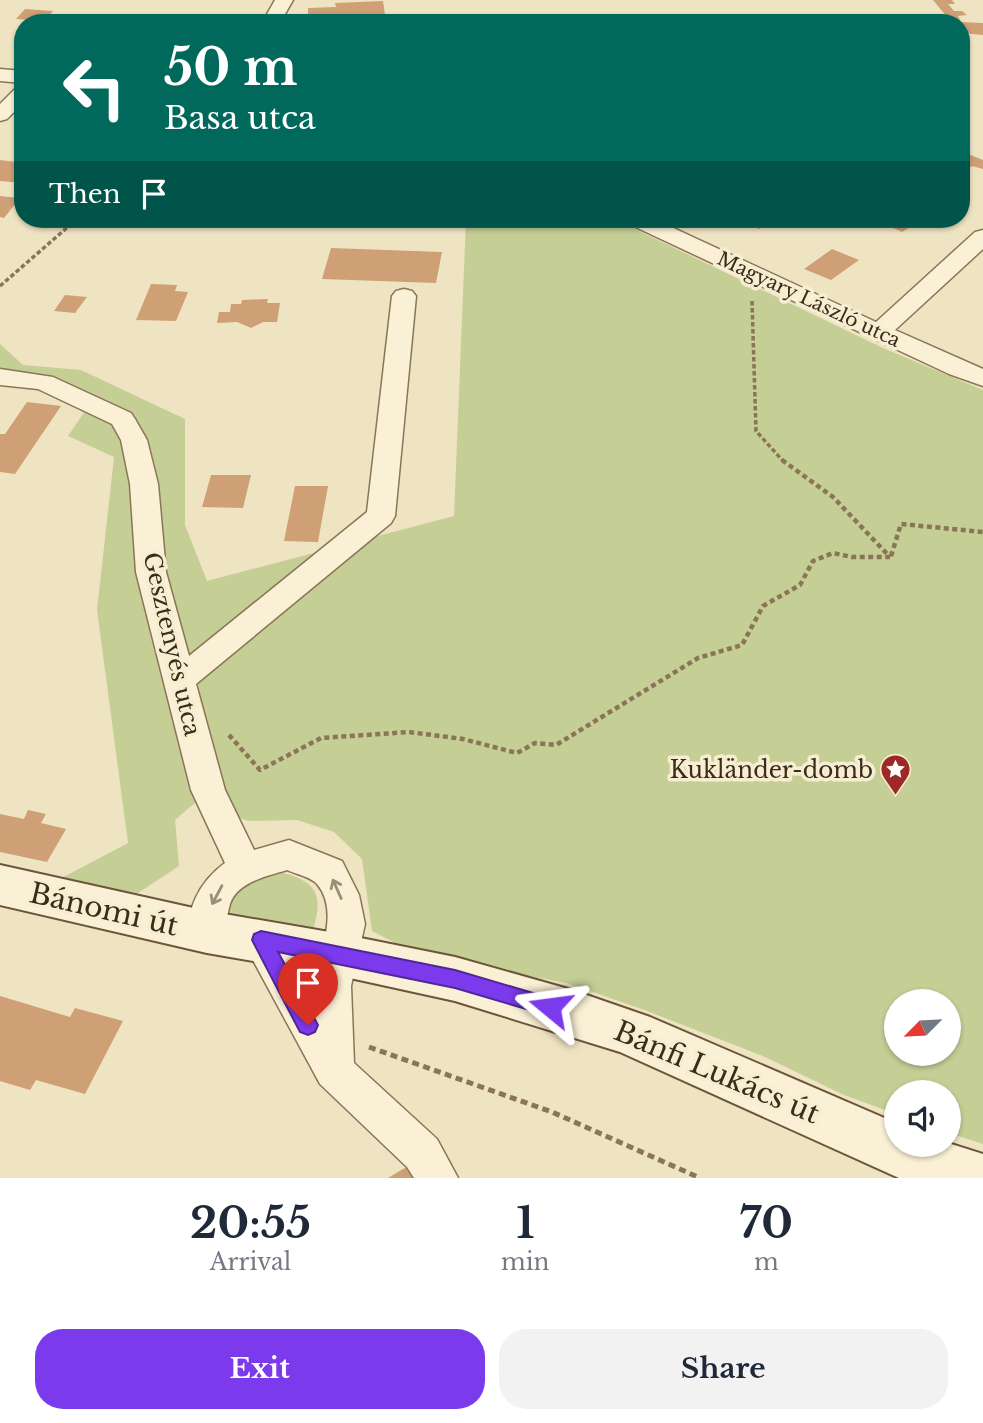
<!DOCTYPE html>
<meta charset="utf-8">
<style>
:root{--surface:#fff;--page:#f2f2f3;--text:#1f2937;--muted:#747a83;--accent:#7c3aed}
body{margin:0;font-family:"Libre Baskerville",serif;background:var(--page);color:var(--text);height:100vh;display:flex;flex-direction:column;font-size:26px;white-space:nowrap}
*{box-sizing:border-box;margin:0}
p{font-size:23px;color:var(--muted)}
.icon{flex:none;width:38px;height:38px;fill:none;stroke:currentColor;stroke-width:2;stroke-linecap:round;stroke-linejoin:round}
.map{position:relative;height:1178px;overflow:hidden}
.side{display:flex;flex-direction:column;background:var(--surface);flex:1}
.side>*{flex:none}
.top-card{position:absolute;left:14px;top:14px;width:956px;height:214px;border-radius:28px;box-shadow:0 2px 5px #0004;background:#00695c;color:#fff;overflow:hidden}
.needle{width:46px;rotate:246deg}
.controls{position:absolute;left:884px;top:989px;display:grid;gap:14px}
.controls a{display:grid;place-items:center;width:77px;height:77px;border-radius:50%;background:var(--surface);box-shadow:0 2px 5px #0004;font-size:35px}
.pin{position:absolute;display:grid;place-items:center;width:60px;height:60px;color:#fff;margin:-72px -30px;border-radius:50% 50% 50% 0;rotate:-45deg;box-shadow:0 0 7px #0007}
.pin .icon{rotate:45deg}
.me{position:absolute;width:77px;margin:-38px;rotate:286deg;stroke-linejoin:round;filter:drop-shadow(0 0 5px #0008)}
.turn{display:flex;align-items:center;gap:24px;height:147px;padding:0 35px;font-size:32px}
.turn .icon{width:91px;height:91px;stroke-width:2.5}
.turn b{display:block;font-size:49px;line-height:60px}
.then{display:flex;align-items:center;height:66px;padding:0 35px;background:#0003;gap:14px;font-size:26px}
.eta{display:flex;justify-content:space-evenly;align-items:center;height:119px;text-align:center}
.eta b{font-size:42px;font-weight:700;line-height:49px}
.button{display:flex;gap:14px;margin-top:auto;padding:14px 35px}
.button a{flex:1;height:80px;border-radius:28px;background:var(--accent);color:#fff;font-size:28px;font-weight:700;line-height:80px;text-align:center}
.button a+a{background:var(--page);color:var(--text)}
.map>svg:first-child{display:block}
.green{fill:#c5ce95;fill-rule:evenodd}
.building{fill:#cf9f76}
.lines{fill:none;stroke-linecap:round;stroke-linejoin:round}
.street-casing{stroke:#8a7558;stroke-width:3}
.secondary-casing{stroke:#6b563c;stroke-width:4}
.path-far2{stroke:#8a7558;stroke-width:3.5;stroke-dasharray:4.5 2.5;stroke-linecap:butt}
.path-far1{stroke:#8a7558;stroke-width:4.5;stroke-dasharray:5 3.5;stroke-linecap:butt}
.path{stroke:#8a7558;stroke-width:5;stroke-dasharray:7 4.5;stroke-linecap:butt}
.street{fill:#faf0d5;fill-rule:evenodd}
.secondary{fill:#faf0d5;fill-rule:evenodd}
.oneway{stroke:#9a8e79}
.route{fill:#7c3aed;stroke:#51269a;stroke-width:2}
.labels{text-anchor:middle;stroke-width:7;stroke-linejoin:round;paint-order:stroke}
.far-street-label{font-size:19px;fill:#392c1d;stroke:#f7edd1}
.street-label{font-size:23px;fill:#392c1d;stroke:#f7edd1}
.poi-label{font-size:23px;fill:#392c1d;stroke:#f7edd1;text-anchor:end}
.near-street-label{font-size:28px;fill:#392c1d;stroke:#f7edd1}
</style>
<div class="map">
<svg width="983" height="1178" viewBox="0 0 983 1178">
<rect width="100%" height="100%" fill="#efe4c2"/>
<!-- green -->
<path class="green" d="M 466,219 L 614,219 L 883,348 L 983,390 L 983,1144 L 949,1133 L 948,1092 L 896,1092 L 896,1114 L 844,1095 L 765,1057 L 647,1011 L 567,983 L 471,966 L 405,948 L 372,931 L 362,859 L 334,832 L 297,820 L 249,821 L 236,817 L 218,783 L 175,820 L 179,866 L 135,895 L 58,880 L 128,843 L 97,610 L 114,457 L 68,436 L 94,398 L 0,381 L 0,344 L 23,365 L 81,370 L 185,419 L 185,525 L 207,581 L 454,516 ZM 896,1001 L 948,1001 L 948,1054 L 896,1054 Z
M 278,872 C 335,883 317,913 306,954 L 225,945 C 228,899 228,883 278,872 Z"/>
<!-- building -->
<path class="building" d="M 933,0 L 952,0 L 955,4 L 948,4 L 954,11 L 962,11 L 967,15 L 958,16 L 961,22 L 983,23 L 983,35 L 961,33 L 961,23 L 952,23 Z
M 383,1 L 385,15 L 308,18 L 308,8 L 336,7 L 335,3 Z
M 25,9 L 53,11 L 44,21 L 16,19 Z
M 961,151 L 983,160 L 983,169 L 972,166 L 966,170 L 961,168 Z
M 0,160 L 23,163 L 23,183 L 0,181 Z
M 0,196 L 20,198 L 4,218 L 0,217 Z
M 734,219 L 774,219 L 759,229 Z
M 873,219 L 924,219 L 902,232 Z
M 331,248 L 442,252 L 436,283 L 322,279 Z
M 832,249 L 859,260 L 831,280 L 804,269 Z
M 151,284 L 177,285 L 175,291 L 188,292 L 176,321 L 136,320 Z
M 65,295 L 87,297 L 75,313 L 54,311 Z
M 268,299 L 267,303 L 280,303 L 277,322 L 263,322 L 251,328 L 237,322 L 217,323 L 219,312 L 230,312 L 231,304 L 241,304 L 242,300 Z
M 27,402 L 61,406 L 15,474 L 0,472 L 0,434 L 5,434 Z
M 211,475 L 251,475 L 243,508 L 202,507 Z
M 295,486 L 328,486 L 318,542 L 284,541 Z
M 28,810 L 46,814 L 41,823 L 66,829 L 47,862 L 0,852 L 0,814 L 24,819 Z
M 0,996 L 70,1017 L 75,1008 L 123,1021 L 85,1094 L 36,1080 L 30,1090 L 0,1081 Z
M 408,1166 L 416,1178 L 388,1178 Z"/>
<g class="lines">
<defs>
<path id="street" d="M 275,0 L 293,0 L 280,23 L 262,23 Z
M 0,69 L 23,71 L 23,83 L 0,81 Z
M 23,86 L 23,103 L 7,119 L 0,121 L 0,104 L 16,88 Z
M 626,219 L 654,219 L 876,322 L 975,232 L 983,230 L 983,249 L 895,330 L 983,369 L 983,386 L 949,374 L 629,224 Z
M 404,289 L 412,291 L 416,296 L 395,516 L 391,523 L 196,684 L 225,790 L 254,850 L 289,840 L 342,861 L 359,895 L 365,924 L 351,986 L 354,1063 L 437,1139 L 458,1178 L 414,1178 L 407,1167 L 320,1084 L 248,951 L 242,940 L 248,929 L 261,924 L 274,929 L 313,997 C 313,963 343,915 317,884 C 311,877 296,874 287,870 C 268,876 237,882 230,904 C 226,918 226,930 220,943 L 207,948 L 194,943 C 180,915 201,880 225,863 L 191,790 L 136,572 L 130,484 L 121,440 L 112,424 L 38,389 L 0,385 L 0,369 L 53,377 L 131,413 L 135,419 L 147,440 L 158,484 L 166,572 L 189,656 L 367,512 L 392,296 L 396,291 Z"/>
<path id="secondary" d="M 0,865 L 207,911 L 341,934 L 455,957 L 572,990 L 650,1017 L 896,1123 L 896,1144 L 948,1143 L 983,1154 L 983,1178 L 899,1178 L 620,1052 L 455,1001 L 341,976 L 207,953 L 0,905 Z"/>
</defs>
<!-- street casing -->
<use href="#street" class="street-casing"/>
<!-- secondary casing -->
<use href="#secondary" class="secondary-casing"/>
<!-- path-far2 -->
<path class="path-far2" d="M 0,286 L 77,219
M 752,301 L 756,431 L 784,462"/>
<!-- path-far1 -->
<path class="path-far1" d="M 782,460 L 833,497 L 890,557
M 891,556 L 901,524 L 983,532
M 229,735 L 260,770 L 321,738 L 409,732 L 463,739 L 517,753 L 535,743 L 556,745 L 698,658 L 742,645 L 763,606 L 800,585 L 813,561 L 833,553 L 852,557 L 890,557"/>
<!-- path -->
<path class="path" d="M 369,1047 L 552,1112 L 700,1178"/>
<!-- street -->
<use href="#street" class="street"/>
<!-- secondary -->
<use href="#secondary" class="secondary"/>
</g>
<!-- one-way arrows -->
<defs><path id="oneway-shaft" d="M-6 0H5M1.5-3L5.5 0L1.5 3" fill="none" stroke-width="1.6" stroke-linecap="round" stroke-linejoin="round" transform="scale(1.75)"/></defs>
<g class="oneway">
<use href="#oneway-shaft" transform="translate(337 889) rotate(-114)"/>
<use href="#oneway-shaft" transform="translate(217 895) rotate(118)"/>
</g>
<!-- route -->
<path class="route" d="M 261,931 L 455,970 L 550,998 L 557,1001 L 561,1007 L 557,1014 L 550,1016 L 455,988 L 278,952 L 318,1025 L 315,1032 L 308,1035 L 300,1032 L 252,940 L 254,934 Z"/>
<!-- icons -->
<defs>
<symbol id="sight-pin" viewBox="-11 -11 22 30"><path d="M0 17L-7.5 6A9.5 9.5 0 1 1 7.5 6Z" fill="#9b2a26" stroke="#f7edd1"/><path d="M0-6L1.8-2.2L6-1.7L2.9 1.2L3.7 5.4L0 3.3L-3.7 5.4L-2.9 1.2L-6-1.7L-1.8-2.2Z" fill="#fff"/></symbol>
</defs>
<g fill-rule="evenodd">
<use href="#sight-pin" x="878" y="752" width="35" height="47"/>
</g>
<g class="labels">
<!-- far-street labels -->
<g class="far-street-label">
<text transform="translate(809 299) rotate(25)" y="7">Magyary László utca</text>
</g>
<!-- street labels -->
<g class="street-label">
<text transform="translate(172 644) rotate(77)" y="8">Gesztenyés utca</text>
</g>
<!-- poi labels -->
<g class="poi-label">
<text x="873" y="778">Kukländer-domb</text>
</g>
<!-- near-street labels -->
<g class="near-street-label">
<text transform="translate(104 909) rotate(13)" y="10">Bánomi út</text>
<text transform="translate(717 1072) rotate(23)" y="10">Bánfi Lukács út</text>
</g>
</g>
</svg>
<div class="controls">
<a><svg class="needle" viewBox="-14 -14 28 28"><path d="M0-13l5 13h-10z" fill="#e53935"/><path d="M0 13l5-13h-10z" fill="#747a83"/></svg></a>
<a><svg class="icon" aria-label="sound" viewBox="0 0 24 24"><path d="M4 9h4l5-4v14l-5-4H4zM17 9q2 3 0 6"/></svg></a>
</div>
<div class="pin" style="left:308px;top:1025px;background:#d93025"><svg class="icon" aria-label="arrive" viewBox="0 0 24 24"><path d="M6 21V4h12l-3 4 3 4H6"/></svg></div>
<svg class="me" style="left:550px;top:1007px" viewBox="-20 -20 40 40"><path d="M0-17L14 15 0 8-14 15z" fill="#7c3aed" stroke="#fff" stroke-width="4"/></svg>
<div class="top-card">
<div class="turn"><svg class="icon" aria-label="left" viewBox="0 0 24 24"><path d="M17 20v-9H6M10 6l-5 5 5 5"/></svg><div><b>50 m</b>Basa utca</div></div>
<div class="then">Then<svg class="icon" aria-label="arrive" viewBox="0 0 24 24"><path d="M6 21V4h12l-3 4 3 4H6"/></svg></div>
</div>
</div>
<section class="side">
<div class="eta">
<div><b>20:55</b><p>Arrival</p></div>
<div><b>1</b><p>min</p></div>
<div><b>70</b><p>m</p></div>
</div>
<div class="button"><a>Exit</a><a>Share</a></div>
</section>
